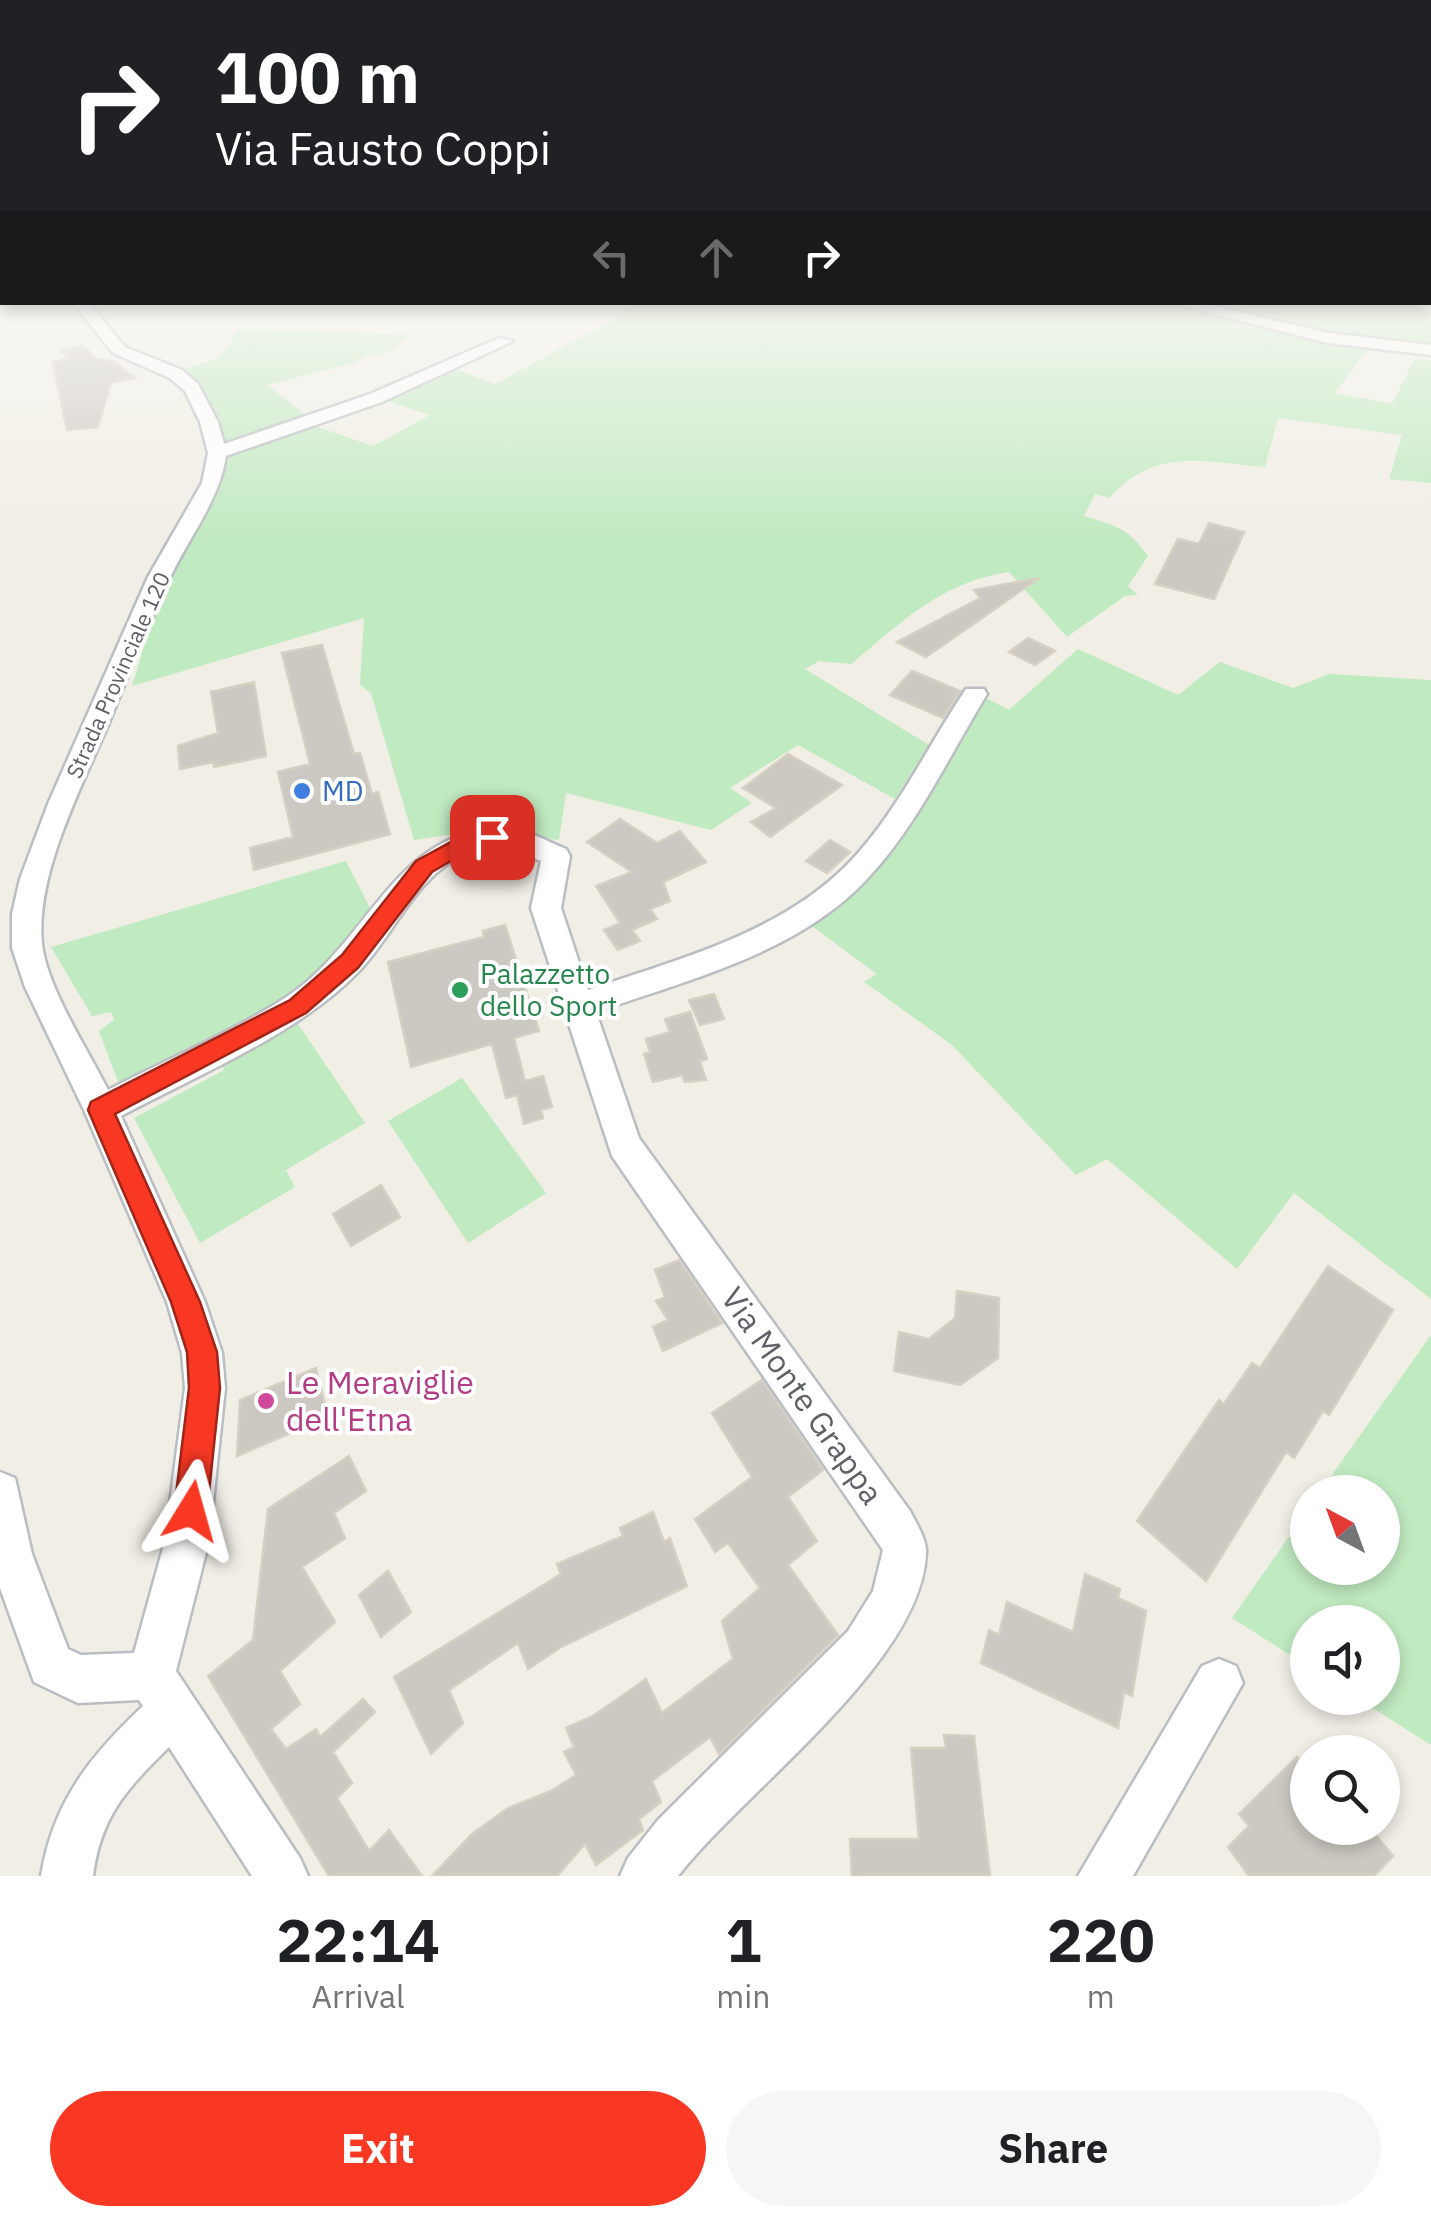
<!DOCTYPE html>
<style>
:root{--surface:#fff;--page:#f6f6f6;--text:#202124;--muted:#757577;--accent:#f83823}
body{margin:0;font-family:"IBM Plex Sans",sans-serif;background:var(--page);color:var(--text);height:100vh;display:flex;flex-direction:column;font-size:38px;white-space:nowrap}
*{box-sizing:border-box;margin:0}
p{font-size:32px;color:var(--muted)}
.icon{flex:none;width:55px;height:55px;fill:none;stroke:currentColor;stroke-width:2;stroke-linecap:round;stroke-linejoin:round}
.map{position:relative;height:1876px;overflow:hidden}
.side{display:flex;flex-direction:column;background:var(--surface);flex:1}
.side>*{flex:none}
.banner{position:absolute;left:0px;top:0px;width:1432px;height:305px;box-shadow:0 5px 15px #0003;background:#202124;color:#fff;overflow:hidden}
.needle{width:65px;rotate:319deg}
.tools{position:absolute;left:1290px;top:1475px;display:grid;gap:20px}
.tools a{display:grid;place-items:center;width:110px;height:110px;border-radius:50%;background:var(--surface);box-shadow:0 5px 15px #0003;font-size:50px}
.pin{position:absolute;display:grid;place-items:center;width:85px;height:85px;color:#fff;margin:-42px;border-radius:20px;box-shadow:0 5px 15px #0006}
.me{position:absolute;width:110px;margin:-55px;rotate:8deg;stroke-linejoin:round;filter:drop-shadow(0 0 8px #0008)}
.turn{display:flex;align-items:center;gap:35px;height:210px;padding:0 50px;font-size:45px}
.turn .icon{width:130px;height:130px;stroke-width:2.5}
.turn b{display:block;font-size:70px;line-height:85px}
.lanes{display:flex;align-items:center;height:95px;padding:0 50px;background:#0003;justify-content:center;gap:50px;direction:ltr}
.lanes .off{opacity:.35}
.eta{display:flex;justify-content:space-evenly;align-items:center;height:170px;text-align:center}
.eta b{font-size:60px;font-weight:700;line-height:70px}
.primary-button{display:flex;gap:20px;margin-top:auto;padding:20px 50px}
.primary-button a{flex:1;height:115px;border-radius:60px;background:var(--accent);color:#fff;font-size:40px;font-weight:700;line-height:115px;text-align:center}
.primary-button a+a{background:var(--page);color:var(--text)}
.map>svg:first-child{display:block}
.green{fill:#c0eac0}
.building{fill:#ccc8c2;stroke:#d6d0c3;stroke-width:2.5}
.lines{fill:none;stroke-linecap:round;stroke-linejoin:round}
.minor-casing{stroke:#babdc2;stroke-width:5}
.minor{fill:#fff;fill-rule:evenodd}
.route{fill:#f83823;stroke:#a12417;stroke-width:2.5}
.shop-dot{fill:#3f7fe0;stroke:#fff;stroke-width:4}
.leisure-dot{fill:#2e9e5b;stroke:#fff;stroke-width:4}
.hotel-dot{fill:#d1479c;stroke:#fff;stroke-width:4}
.labels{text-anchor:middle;stroke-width:8;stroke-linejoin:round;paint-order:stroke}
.far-street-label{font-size:22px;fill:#5d6167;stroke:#fff}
.shop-label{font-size:28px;fill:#366cbe;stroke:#fff;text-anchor:start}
.leisure-label{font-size:28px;fill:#27864d;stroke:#fff;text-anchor:start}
.near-hotel-label{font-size:32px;fill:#b23c85;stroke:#fff;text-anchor:start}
.near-street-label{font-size:32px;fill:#5d6167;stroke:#fff}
</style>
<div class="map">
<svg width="1431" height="1876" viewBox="0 0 1431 1876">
<rect width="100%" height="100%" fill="#f0eee5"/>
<!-- green -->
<path class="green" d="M 1431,281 L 1431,348 L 1325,336 L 1182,303 L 1430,302 Z
M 631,303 L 1166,303 L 1321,340 L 1370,346 L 1335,393 L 1392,404 L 1414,360 L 1431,360 L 1431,483 L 1389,479 L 1402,435 L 1278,418 L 1265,467 C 1205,462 1155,446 1109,498 L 1095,494 L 1084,516 C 1117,526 1128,528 1148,556 L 1128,586 L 1138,595 L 1125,596 L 1067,637 L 1009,572 C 941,582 902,622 851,664 L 819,661 L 805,669 L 929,745 L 895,799 L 798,745 L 730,788 L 752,803 L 711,830 L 566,793 L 559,840 L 482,830 L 414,840 L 371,693 L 360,685 L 364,618 L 132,686 C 144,649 153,608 170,573 C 191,532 226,501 226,453 L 309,424 L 373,446 L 430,415 L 382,399 L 453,368 L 495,384 L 617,318 Z
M 239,329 L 410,335 L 383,356 L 374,352 L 352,363 L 268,385 L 308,418 L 226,447 C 218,418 208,388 183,369 L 219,358 Z
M 1078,649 L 1178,695 L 1220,662 L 1293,688 L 1330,674 L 1431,680 L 1431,1299 L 1294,1193 L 1237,1269 L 1107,1159 L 1076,1175 L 952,1045 L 864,982 L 877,974 L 809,924 L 984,697 L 1009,710 Z
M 346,861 L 372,912 L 311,989 L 130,1085 L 118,1082 L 99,1031 L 114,1020 L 111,1012 L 92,1016 L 51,947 Z
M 294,1018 L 365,1123 L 286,1170 L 295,1187 L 200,1243 L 134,1118 L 224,1070 L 218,1058 Z
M 462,1078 L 546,1193 L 468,1243 L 388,1121 Z
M 1431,1335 L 1431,1745 L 1357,1698 L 1382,1698 L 1382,1622 L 1308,1622 L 1307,1666 L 1232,1618 L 1307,1511 L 1308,1568 L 1382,1568 L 1382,1492 L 1320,1492 Z"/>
<!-- building -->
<path class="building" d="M 83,345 L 96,359 L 114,362 L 135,378 L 111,382 L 98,427 L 67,430 L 53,362 L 69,359 L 61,350 Z
M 1209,523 L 1244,532 L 1214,599 L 1155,584 L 1178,539 L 1199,544 Z
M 1039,578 L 926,657 L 897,642 L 980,598 L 974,590 Z
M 1028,638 L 1055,651 L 1035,665 L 1009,652 Z
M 322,645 L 354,754 L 360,753 L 372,794 L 378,792 L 390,834 L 254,870 L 250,848 L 293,837 L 278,772 L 310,764 L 282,653 Z
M 912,671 L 960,691 L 943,718 L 890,695 Z
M 254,682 L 266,756 L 214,767 L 214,762 L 180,769 L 178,746 L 218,733 L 211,692 Z
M 788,754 L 842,785 L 770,837 L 751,822 L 776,808 L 743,788 Z
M 620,819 L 657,843 L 680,831 L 706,862 L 663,882 L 670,901 L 650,909 L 657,919 L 632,930 L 640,941 L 618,950 L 604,930 L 620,923 L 596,886 L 632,872 L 587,842 Z
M 830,840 L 850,852 L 827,873 L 806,861 Z
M 505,925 L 539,1031 L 514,1038 L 525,1081 L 543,1076 L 552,1107 L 541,1110 L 543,1118 L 524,1124 L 517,1095 L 506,1098 L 492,1044 L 411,1067 L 388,962 L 484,937 L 483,931 Z
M 714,994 L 724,1019 L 700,1025 L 689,1000 Z
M 690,1012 L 707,1059 L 700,1061 L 706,1080 L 685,1082 L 682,1075 L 653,1082 L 644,1054 L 650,1052 L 646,1039 L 670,1032 L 665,1019 Z
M 381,1185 L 400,1217 L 351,1246 L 333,1214 Z
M 679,1260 L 722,1323 L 663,1351 L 653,1327 L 668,1320 L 656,1301 L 665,1297 L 655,1270 Z
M 1328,1266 L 1393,1310 L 1329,1415 L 1323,1411 L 1294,1458 L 1286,1452 L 1206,1581 L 1137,1521 L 1219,1400 L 1224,1404 L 1252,1363 L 1260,1368 Z
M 957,1291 L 999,1298 L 998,1358 L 960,1385 L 894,1371 L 899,1332 L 929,1339 L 955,1318 Z
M 316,1368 L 328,1417 L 237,1456 L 240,1400 Z
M 762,1380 L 823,1470 L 788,1497 L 817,1541 L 788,1565 L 838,1635 L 719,1754 L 710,1737 L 652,1781 L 661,1802 L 639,1819 L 643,1830 L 596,1865 L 585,1844 L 557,1876 L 432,1876 L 472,1834 L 508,1808 L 551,1791 L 576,1775 L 564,1752 L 574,1747 L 566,1728 L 593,1716 L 646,1679 L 662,1713 L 733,1659 L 722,1621 L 760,1588 L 728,1543 L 715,1552 L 695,1519 L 752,1477 L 712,1413 Z
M 349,1456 L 366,1491 L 334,1513 L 345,1538 L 302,1567 L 335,1622 L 280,1671 L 300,1704 L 271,1729 L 286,1749 L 316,1729 L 320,1737 L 363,1699 L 375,1712 L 333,1752 L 352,1783 L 337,1798 L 369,1851 L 389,1830 L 422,1876 L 329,1876 L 208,1676 L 253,1640 L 268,1509 Z
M 653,1512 L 664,1542 L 670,1538 L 687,1586 L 561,1647 L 528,1669 L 518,1643 L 449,1690 L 463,1723 L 431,1754 L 394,1677 L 561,1574 L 557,1564 L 623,1536 L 620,1528 Z
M 388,1571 L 411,1612 L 381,1637 L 359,1595 Z
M 1085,1574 L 1120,1589 L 1118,1598 L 1146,1611 L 1132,1696 L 1124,1692 L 1118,1728 L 981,1663 L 989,1630 L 999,1635 L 1007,1602 L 1073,1632 Z
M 944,1735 L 974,1736 L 990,1876 L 852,1876 L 850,1839 L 919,1839 L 911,1748 L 946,1748 Z
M 1297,1757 L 1308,1769 L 1308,1828 L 1370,1828 L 1393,1856 L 1374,1876 L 1249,1876 L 1228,1847 L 1249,1826 L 1239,1814 Z"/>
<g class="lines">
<defs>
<path id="minor" d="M 72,302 L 88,302 L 125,347 L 182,370 L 198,384 L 218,422 L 224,444 L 370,394 L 499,338 L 513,341 L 382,402 L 226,456 C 219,502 188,538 169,580 C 148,626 129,673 110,720 C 83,785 35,873 42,944 C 47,988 88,1050 108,1090 C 166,1060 230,1033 285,998 C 369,945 396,824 508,829 C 527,829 548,842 566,849 L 570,856 L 561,908 L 588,990 C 678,959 778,934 847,865 C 896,815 927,747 966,689 L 984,689 L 987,694 C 949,756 917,826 867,879 C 797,954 689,979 596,1012 L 639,1138 L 910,1511 C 916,1523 927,1540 926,1553 C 922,1663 745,1790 678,1876 L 620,1876 L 628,1858 L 658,1820 L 848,1631 L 873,1591 L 883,1550 L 612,1156 L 531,908 L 541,861 C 510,849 484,843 454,860 C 413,884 393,935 361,969 C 300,1034 199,1074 121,1116 L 205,1302 L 222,1353 L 225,1388 L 209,1541 L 176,1671 L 300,1858 L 308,1876 L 252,1876 L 169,1747 C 127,1789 101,1815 93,1876 L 41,1876 C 53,1802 90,1756 143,1706 L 139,1700 L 78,1703 L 34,1682 L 0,1588 L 0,1472 L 15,1478 L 32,1554 L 68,1649 L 81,1655 L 134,1653 L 165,1541 L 185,1388 L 182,1353 L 167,1302 L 84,1110 L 25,987 L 12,948 L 12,914 L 20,879 L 48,804 L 148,577 L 202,483 L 208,453 L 200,422 L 185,391 L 170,378 L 113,353 Z
M 1168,302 L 1197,302 L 1328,333 L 1431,345 L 1431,355 L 1328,343 Z
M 1219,1659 L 1236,1666 L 1243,1683 L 1133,1876 L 1078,1876 L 1202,1666 Z"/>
</defs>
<!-- minor casing -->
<use href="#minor" class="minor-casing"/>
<!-- minor -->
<use href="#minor" class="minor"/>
</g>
<!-- sky -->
<linearGradient id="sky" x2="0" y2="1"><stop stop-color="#8dc2f1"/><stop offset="0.52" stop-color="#f8f7f3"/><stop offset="1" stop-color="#f8f7f3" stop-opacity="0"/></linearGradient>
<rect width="1431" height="544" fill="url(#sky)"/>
<!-- route -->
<path class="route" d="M 492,829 L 499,832 L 502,837 L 499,842 L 475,847 L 432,872 L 358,968 L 306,1013 L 115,1114 L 200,1302 L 217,1352 L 220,1388 L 207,1511 L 202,1523 L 191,1528 L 179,1523 L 174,1511 L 189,1388 L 187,1352 L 171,1302 L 88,1110 L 91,1102 L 290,1000 L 342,955 L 416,861 L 462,836 Z"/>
<!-- markers -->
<circle class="shop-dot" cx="302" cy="791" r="10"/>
<circle class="leisure-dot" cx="460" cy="990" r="10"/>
<circle class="hotel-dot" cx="266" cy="1401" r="10"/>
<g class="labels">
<!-- far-street labels -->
<g class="far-street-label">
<text transform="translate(118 675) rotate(-66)" y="8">Strada Provinciale 120</text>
</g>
<!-- shop labels -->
<g class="shop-label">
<text x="322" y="801">MD</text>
</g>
<!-- leisure labels -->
<g class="leisure-label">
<text x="480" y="984">Palazzetto<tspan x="480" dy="32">dello Sport</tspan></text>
</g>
<!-- near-hotel labels -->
<g class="near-hotel-label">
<text x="286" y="1394">Le Meraviglie<tspan x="286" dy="37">dell'Etna</tspan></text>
</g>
<!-- near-street labels -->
<g class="near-street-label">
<text transform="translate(802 1396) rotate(55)" y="11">Via Monte Grappa</text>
</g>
</g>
</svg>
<div class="tools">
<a><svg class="needle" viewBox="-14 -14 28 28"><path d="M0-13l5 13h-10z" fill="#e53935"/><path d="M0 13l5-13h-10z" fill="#757577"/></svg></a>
<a><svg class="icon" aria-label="sound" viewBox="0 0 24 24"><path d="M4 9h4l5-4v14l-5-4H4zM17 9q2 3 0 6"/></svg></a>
<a><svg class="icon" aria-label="search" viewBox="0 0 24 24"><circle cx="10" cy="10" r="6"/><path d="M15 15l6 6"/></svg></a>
</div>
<div class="pin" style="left:492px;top:837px;background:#d93025"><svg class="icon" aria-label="arrive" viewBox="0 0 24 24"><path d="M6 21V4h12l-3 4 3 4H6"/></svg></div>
<svg class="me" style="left:191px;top:1511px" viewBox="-20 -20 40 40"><path d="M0-17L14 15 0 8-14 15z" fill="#f83823" stroke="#fff" stroke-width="4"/></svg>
<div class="banner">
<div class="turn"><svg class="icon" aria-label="right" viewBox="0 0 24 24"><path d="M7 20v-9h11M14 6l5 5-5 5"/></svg><div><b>100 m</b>Via Fausto Coppi</div></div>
<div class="lanes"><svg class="icon off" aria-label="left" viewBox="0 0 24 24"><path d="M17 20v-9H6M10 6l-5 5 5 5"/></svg><svg class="icon off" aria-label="ahead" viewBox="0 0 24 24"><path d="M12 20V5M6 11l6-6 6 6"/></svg><svg class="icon" aria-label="right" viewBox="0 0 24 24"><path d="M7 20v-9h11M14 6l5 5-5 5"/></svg></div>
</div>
</div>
<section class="side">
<div class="eta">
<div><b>22:14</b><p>Arrival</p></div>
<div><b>1</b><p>min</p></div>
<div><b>220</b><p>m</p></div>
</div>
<div class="primary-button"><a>Exit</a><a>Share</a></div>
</section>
